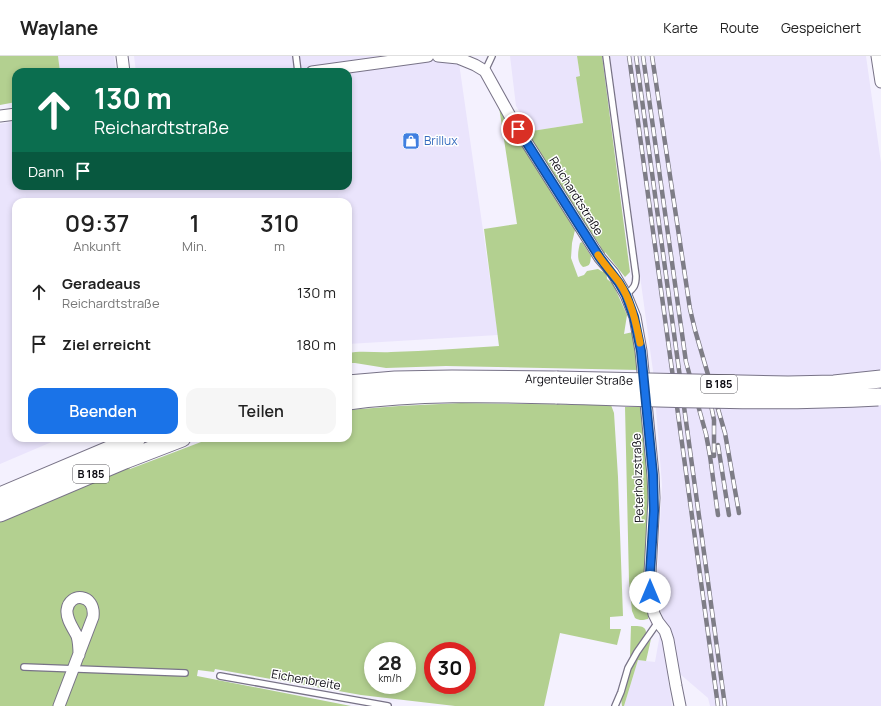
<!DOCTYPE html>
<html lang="de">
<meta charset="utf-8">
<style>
:root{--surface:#fff;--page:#f6f6f6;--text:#222;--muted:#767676;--line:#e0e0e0;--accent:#1a73e8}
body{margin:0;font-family:Manrope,sans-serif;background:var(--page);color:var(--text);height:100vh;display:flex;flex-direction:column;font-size:15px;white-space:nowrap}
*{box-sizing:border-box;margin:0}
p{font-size:13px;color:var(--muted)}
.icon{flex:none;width:22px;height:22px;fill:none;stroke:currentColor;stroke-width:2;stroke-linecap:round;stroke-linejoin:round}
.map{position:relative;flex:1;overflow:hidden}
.details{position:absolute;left:12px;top:142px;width:340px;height:244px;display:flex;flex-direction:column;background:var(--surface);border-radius:12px;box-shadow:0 2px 6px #0003}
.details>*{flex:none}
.banner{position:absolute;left:12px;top:12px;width:340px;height:122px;border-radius:12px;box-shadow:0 2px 6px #0003;background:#0b6e4f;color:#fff;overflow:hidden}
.speed{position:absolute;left:364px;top:586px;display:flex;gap:8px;font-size:20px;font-weight:700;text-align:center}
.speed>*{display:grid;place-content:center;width:52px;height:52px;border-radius:50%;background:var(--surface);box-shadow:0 2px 6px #0003;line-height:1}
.speed small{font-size:10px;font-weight:400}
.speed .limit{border:6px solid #d22;background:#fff;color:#111}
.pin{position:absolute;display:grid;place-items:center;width:34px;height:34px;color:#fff;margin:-17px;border:2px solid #fff;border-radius:50%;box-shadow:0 1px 4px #0007}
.me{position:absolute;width:44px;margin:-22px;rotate:0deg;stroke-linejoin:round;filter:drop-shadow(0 0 3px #0008)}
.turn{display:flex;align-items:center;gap:14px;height:84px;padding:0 16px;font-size:18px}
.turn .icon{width:52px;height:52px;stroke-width:2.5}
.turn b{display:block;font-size:28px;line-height:34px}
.then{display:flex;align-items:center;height:38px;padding:0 16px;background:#0003;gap:8px;font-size:15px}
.eta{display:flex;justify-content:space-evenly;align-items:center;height:68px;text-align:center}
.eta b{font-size:24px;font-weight:600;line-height:28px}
.cta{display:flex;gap:8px;margin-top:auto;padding:8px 16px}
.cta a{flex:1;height:46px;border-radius:12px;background:var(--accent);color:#fff;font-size:16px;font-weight:600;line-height:46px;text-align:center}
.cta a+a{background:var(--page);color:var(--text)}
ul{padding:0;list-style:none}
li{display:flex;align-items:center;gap:12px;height:52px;padding:0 16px}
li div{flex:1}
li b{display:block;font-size:15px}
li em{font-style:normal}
header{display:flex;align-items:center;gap:24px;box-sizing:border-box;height:56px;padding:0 20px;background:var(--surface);border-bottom:1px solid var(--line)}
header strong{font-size:19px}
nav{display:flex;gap:22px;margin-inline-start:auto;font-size:14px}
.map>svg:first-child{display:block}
.built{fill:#eae4fc}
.green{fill:#b3d090;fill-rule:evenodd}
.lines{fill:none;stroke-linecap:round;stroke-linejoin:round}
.service-casing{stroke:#787387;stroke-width:8}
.minor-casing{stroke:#787387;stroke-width:13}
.primary-casing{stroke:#787387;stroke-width:19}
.service{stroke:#fff;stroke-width:5.5}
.minor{stroke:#fff;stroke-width:11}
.primary{stroke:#fff;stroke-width:17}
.rail-casing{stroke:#7e7d86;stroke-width:4.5}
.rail{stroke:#fff;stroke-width:3;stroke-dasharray:9;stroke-linecap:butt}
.primary-bridge-casing{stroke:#787387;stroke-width:19;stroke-linecap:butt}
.primary-bridge{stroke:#fff;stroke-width:17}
.route-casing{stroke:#114b97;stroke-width:10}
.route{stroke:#1a73e8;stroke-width:7}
.slow{stroke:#f59e0b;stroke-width:7}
.labels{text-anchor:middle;stroke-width:3;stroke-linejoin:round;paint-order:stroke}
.shield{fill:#fff;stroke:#56555a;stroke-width:1}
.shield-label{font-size:11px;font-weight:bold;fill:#0d0c13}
.shop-label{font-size:12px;fill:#366cbe;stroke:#fff;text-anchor:start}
.street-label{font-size:12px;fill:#0d0c13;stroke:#fff}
</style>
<header>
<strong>Waylane</strong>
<nav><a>Karte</a><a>Route</a><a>Gespeichert</a></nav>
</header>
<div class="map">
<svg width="881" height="650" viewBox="0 0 881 650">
<rect width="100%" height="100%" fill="#f4f1fe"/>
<!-- built -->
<path class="built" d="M 58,0 L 114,0 L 116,16 L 60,16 Z
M 134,0 L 458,0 L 498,279 L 348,288 L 348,146 L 16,146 L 16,382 L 61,382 L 0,408 L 0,68 L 16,65 L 16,130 L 348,130 L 348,16 L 136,16 Z
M 510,0 L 577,0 L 580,21 L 576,21 L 583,67 L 532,75 L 516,50 Z
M 610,0 L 866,0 L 881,107 L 881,650 L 710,650 L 708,642 L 680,618 L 670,569 L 666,590 L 666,609 L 672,650 L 624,650 L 638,604 L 655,606 L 663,561 L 658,546 L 657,527 L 662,429 L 653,315 Z"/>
<!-- green -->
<path class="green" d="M 0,0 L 58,0 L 60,16 L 16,16 L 16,46 L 0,49 Z
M 577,0 L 602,0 L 630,216 L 625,221 L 605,196 L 607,223 L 613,228 L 627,259 L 624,278 L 633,276 L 639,314 L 446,310 L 386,312 L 355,307 L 348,307 L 348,297 C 362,294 377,297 391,296 C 427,295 463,292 499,290 L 484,173 L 517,168 L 499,51 L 575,174 L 572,187 L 571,202 L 578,221 L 584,219 L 587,215 L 598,213 L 603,216 L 600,189 L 588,173 L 532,85 L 532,75 L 583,67 L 576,21 L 580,20 Z
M 582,186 L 591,200 C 590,207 591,210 583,211 C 576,205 578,195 580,187 Z
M 461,347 L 611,349 L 614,357 L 618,421 L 623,560 L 610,561 L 610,573 L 621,573 L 617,589 L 560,577 L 544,650 L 455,650 L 361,639 L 215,613 L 214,616 L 198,614 L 197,620 L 351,650 L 0,650 L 0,466 L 129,411 L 130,413 L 201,386 L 216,382 L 348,382 L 348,354 L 399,350 ZM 373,595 L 407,595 L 407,629 L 373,629 ZM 433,595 L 467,595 L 467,629 L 433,629 Z
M 625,351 L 642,351 L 649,422 L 649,459 L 644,534 L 645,545 L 649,560 L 648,563 C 643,564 640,565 635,562 L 632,555 L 629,525 Z
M 631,570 C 638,570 647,569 646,578 L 630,601 Z
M 651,583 L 646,605 L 638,604 L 624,650 L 622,650 L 621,643 L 630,614 L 636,602 Z"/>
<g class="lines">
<defs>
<path id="service" d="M 296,0 L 298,16
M 606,0 L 636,220 C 636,231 633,232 626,239
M 485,15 L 492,0
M 24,611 L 185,617
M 220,620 L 388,650
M 615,650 L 621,636 L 628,612 L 637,596 L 658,566"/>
<path id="minor" d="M 122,0 L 124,16
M 438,0 L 458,2 L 475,9 L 485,15 L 510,60 L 600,202 L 613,217 L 626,239 L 635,261 L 641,295 L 653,419 L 654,442 L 650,517 L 650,536 L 654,558 L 658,566 L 665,575 L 668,584 L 676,630 L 680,650
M 877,0 L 881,26
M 312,16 L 428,0
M 0,60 L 16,58
M 59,650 L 93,561 C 96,537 69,536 67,554 C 66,563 73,572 77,580 C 79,587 79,592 79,599"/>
<path id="primary" d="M 348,328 L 395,324 L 452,323 L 557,324
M 348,345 C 418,336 487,337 557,339
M 0,440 L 137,382
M 0,457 L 125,404 L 182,382"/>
</defs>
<!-- service casing -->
<use href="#service" class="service-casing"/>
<!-- minor casing -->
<use href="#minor" class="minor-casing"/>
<!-- primary casing -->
<use href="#primary" class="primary-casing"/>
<!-- service -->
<use href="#service" class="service"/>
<!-- minor -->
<use href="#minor" class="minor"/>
<!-- primary -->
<use href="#primary" class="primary"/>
<defs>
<path id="rail" d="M 629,0 L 718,650
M 636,0 L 725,650
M 643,0 L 686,306 L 706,378 L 710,400 L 718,459
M 652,0 L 690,253 L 695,274 L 725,377 L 739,457
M 708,334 L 714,364 L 714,400
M 718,389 L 729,459"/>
</defs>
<!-- rail casing -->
<use href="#rail" class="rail-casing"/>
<!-- rail -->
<use href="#rail" class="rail"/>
<defs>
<path id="primary-bridge" d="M 557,324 L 788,329 L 834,328 L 881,323
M 557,339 C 664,342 771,347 878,341"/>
</defs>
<!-- primary-bridge casing -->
<use href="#primary-bridge" class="primary-bridge-casing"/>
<!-- primary-bridge -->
<use href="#primary-bridge" class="primary-bridge"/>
</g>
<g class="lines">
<defs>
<path id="route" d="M 518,73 L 600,202 L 619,227 L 626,239 L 634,261 L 641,295 L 653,419 L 654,455 L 650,517 L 650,536"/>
</defs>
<!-- route casing -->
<use href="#route" class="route-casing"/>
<!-- route -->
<use href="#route" class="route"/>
<!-- slow -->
<path class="slow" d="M 598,199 C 604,208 612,217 619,226 C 631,244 636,266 640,287"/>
</g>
<!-- icons -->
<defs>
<symbol id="shop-square" viewBox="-11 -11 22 22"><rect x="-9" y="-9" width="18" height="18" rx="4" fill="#3f7fe0" stroke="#fff"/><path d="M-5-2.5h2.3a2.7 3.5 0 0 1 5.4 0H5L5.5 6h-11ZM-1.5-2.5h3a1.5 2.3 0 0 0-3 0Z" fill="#fff"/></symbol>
</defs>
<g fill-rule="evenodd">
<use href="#shop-square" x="401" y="75" width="20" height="20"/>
</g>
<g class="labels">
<!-- shield labels -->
<g class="shield">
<rect x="701" y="319" width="36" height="18" rx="3"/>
<rect x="73" y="409" width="36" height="18" rx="3"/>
</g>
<g class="shield-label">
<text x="719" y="332">B 185</text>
<text x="91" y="422">B 185</text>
</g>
<!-- shop labels -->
<g class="shop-label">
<text x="424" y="89">Brillux</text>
</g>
<!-- street labels -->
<g class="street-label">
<text transform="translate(576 140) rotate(58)" y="4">Reichardtstraße</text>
<text transform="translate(579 324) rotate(1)" y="4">Argenteuiler Straße</text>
<text transform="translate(638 422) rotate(-92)" y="4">Peterholzstraße</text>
<text transform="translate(306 624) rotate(10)" y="4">Eichenbreite</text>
</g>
</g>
</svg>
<div class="speed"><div>28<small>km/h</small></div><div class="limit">30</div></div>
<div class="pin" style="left:518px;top:73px;background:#d93025"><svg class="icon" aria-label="arrive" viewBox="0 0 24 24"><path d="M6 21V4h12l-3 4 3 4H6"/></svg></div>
<svg class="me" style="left:650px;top:536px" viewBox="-20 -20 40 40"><circle r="19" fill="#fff"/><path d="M0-13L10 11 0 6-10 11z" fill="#1a73e8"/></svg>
<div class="banner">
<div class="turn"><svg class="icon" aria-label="ahead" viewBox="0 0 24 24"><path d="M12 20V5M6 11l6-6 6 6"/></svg><div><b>130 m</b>Reichardtstraße</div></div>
<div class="then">Dann<svg class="icon" aria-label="arrive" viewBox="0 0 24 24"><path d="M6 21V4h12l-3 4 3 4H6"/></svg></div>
</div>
<section class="details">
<div class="eta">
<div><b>09:37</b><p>Ankunft</p></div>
<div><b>1</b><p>Min.</p></div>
<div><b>310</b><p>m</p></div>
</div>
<ul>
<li><svg class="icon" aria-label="ahead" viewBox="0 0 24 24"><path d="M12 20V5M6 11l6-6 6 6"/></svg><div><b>Geradeaus</b><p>Reichardtstraße</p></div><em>130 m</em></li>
<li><svg class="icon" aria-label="arrive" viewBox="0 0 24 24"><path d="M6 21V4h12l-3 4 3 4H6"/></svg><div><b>Ziel erreicht</b></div><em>180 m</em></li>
</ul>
<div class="cta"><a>Beenden</a><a>Teilen</a></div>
</section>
</div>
